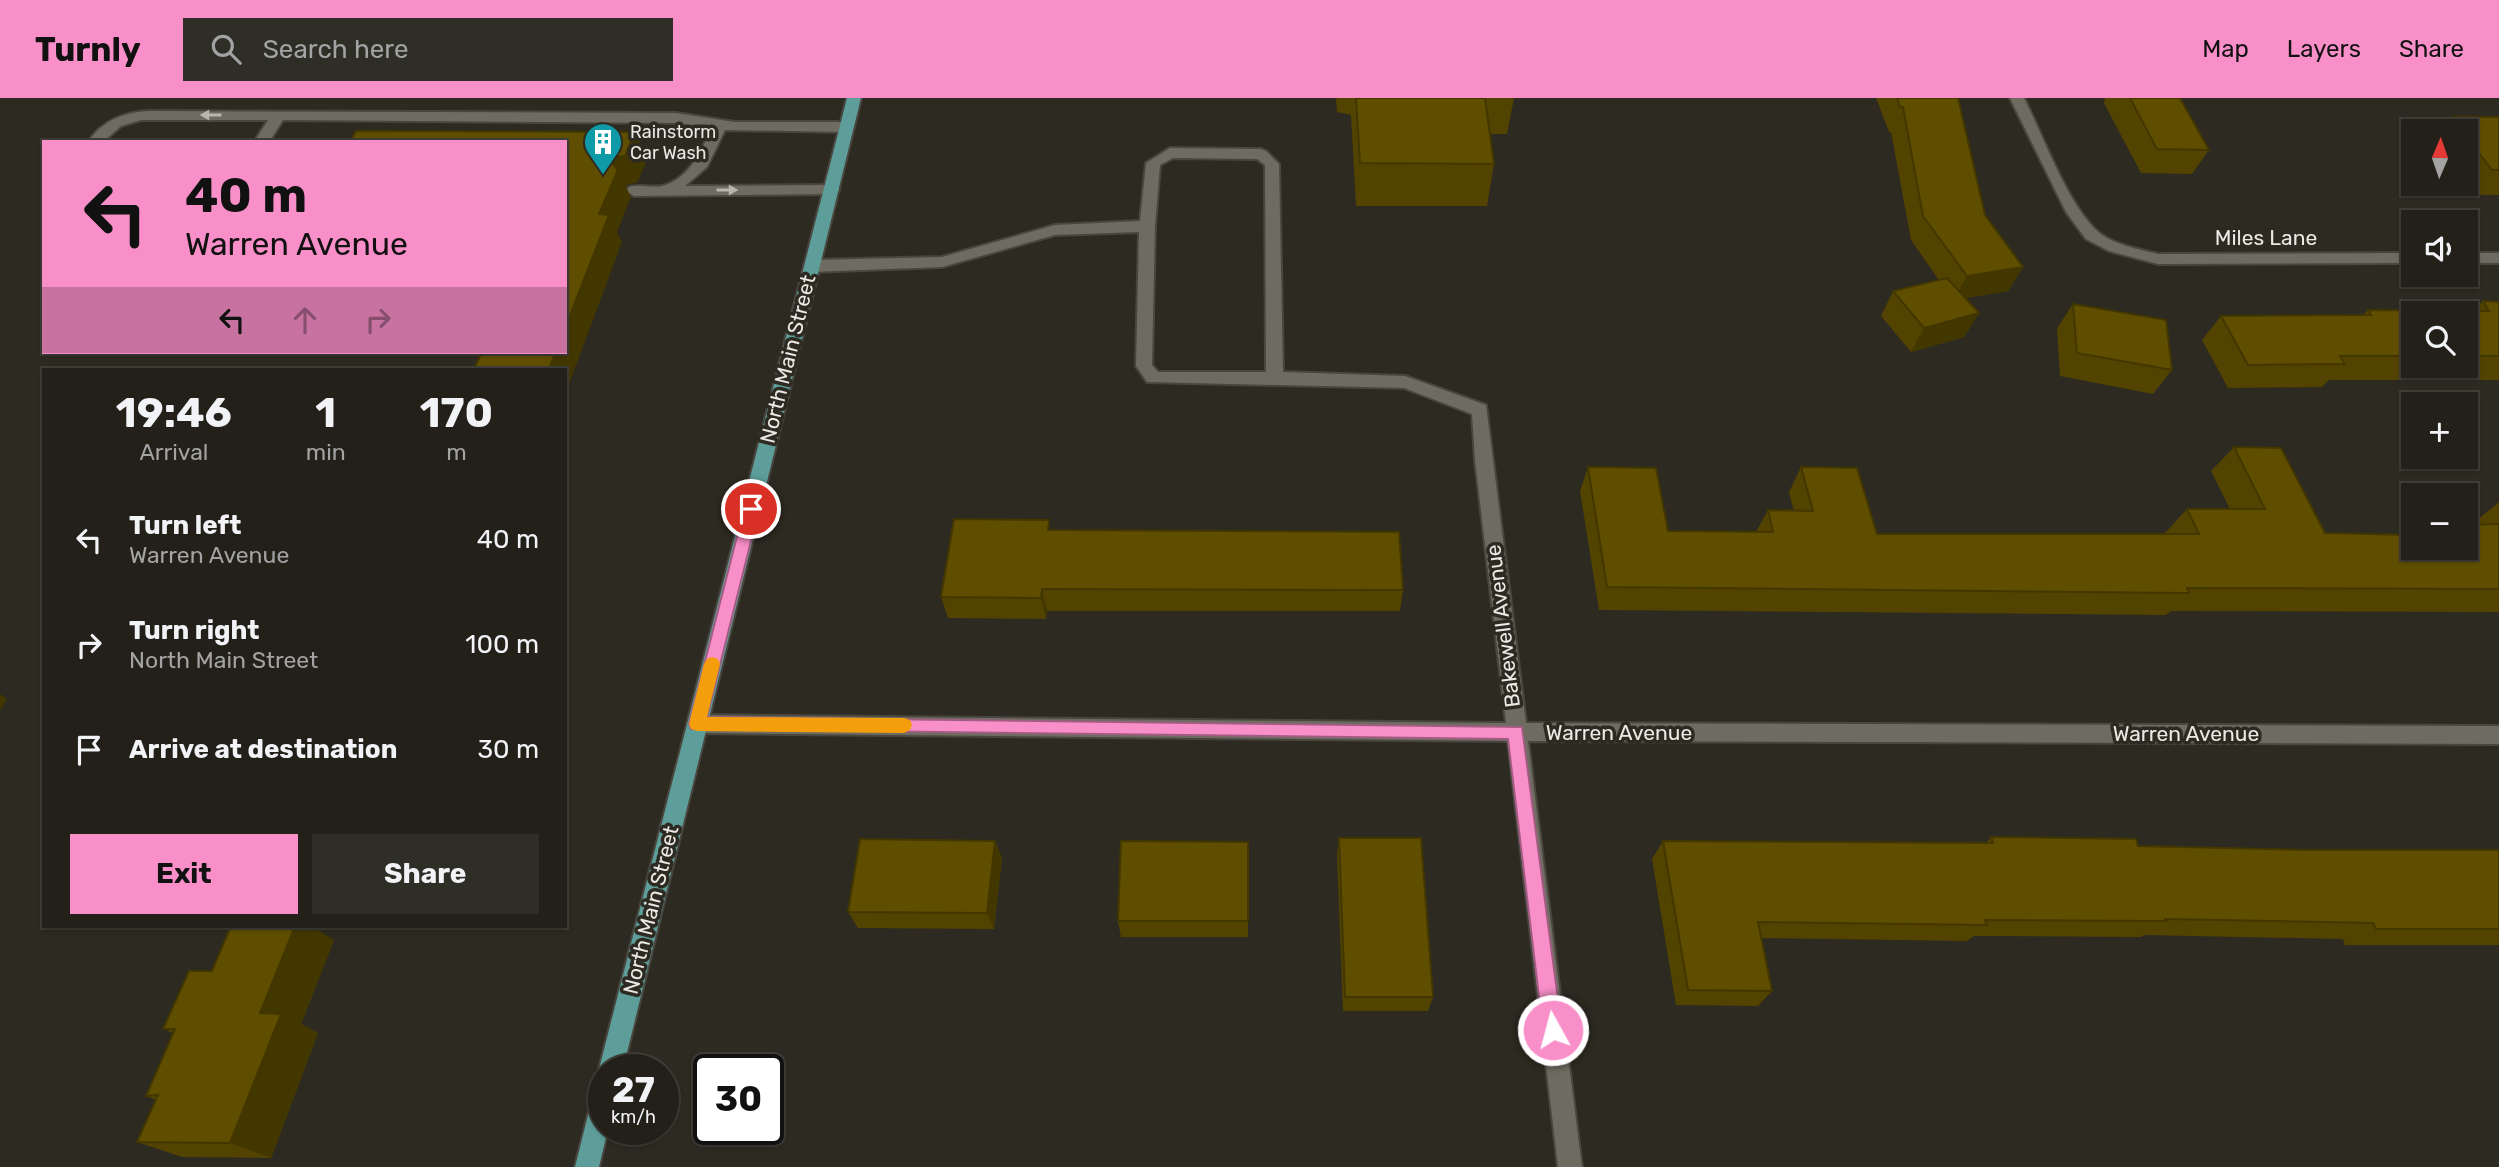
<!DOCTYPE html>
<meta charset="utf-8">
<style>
:root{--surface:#222019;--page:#2e2d26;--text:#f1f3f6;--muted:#a2a3a2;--line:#3f3e38;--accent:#f98fc9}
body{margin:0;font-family:Rubik,sans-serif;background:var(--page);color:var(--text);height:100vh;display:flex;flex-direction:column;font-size:26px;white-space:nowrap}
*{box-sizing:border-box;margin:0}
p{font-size:23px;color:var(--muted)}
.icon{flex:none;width:38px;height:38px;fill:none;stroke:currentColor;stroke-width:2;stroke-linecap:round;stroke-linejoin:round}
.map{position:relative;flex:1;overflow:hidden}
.details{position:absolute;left:42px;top:270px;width:525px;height:560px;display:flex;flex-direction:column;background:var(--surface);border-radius:0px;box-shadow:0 2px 5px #0004,0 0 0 2px var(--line)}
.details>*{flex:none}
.hud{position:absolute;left:42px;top:42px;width:525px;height:214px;border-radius:0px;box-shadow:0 2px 5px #0004,0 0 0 2px var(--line);background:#f98fc9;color:#111;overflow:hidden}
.needle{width:46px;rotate:2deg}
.buttons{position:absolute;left:2401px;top:21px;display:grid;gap:14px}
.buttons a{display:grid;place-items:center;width:77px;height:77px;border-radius:0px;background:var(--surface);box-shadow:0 2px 5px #0004,0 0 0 2px var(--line);font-size:35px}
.speed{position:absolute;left:588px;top:956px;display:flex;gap:14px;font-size:35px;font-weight:700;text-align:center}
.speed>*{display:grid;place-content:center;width:91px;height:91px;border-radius:50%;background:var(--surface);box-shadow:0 2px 5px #0004,0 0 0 2px var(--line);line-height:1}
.speed small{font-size:18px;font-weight:400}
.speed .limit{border:4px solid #111;border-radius:10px;background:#fff;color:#111}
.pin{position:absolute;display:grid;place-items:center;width:60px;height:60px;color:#fff;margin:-30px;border:4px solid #fff;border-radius:50%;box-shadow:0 2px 7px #0007}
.me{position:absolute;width:77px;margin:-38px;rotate:353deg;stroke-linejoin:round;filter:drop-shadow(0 0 5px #0008)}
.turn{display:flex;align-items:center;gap:24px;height:147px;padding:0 28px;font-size:32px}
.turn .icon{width:91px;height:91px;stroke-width:2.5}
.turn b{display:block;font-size:49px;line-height:60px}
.lanes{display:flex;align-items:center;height:66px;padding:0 28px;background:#0003;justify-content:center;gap:35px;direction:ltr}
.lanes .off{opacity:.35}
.eta{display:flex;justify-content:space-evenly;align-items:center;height:119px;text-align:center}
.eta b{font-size:42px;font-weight:700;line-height:49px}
.cta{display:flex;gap:14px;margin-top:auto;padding:14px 28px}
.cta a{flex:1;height:80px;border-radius:0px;background:var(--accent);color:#111;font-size:28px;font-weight:700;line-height:80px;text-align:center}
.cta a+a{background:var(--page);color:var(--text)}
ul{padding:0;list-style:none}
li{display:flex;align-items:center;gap:21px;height:105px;padding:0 28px}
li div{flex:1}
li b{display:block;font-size:26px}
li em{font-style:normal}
header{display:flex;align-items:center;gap:42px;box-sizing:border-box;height:98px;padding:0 35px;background:var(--accent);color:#111}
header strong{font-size:33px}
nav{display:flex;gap:38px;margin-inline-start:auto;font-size:24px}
.search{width:490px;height:63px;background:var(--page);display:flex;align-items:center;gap:18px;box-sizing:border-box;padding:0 24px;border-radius:0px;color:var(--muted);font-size:26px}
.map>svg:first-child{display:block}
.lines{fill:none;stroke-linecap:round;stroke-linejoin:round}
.service-casing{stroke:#48463e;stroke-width:4}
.minor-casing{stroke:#48463e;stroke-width:4}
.primary-casing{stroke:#48463e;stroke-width:4}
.service{fill:#6e6b60;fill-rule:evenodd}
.minor{fill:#6e6b60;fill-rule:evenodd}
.primary{fill:#5d9e9a;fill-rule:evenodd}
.wall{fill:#534300;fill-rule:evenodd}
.shaded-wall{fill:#433700}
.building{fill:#604e00;stroke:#433700;stroke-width:2}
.oneway{fill:#b8b7af}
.route{fill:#f98fc9;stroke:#a25d83;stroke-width:2}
.slow{fill:#f59e0b}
.labels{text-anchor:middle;stroke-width:7;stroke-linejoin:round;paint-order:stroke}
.far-poi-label{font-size:18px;fill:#eae9e3;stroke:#2d2a21;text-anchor:start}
.street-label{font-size:21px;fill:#eae9e3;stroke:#2d2a21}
</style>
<header>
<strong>Turnly</strong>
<div class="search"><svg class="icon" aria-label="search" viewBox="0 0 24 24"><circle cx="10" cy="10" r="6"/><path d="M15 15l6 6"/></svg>Search here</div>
<nav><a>Map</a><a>Layers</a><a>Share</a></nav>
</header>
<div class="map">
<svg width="2499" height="1069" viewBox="0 0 2499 1069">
<rect width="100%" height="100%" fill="#2d2a21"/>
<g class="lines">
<defs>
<path id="service" d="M 150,13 L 676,15 L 735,24 L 846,24 L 853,29 L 846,34 L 725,32 L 707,69 L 685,88 L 831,87 L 836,88 L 839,92 L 836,96 L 634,98 L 626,93 L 629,89 C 640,86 651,90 662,88 C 688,82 703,52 711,30 L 676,25 L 283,22 L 269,44 L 254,44 L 268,22 L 141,22 L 121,28 L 103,44 L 88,44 C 103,22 124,14 150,13 Z
M 1170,50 L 1261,51 L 1266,53 L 1279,66 L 1283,274 L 1405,278 L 1486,307 L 1493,362 L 1490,367 L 1478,367 L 1475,362 L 1472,316 L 1404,290 L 1147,284 L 1136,268 L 1139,134 L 1055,137 L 942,169 L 812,174 L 804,168 L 812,162 L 942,159 L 1055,127 L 1140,123 L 1146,65 ZM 1173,60 L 1257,61 L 1265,67 L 1266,274 L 1158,274 L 1152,267 L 1155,128 L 1160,67 Z"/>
<path id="minor" d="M 2010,0 L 2024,0 C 2043,38 2067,105 2097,133 C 2113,147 2138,151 2158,156 L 2413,155 L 2413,165 L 2158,166 L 2109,153 L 2086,141 L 2066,114 Z
M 2466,155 L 2499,155 L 2499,165 L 2466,165 Z
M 1484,355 L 1490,357 L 1493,362 L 1526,625 L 2499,628 L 2499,646 L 1528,643 L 1582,1069 L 1558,1069 L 1508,643 L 697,635 L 690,632 L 687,626 L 690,620 L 697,617 L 1506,625 L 1475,362 L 1478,357 Z"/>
<path id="primary" d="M 847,0 L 861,0 L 623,971 L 604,971 L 604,980 L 599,971 Z
M 604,989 L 604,1031 L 608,1031 L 599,1069 L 575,1069 L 592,1001 L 596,993 Z"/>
</defs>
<!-- service casing -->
<use href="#service" class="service-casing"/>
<!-- minor casing -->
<use href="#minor" class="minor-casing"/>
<!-- primary casing -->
<use href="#primary" class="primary-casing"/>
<!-- service -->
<use href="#service" class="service"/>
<!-- minor -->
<use href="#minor" class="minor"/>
<!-- primary -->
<use href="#primary" class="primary"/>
</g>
<!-- wall -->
<path class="wall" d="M 1336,0 L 1514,0 L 1507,36 L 1490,36 L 1494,66 L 1487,108 L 1356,108 L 1351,17 L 1337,14 Z
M 1876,0 L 1958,0 L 1985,117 L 2023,169 L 2008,193 L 1966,200 L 1979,215 L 1964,239 L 1911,254 L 1881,218 L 1893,193 L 1939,182 L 1911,142 L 1891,34 L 1889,34 Z
M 2104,0 L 2180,0 L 2209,52 L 2192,76 L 2141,75 L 2104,5 L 2105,3 Z
M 2452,19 L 2499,19 L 2499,97 L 2469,97 L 2461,86 L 2466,86 L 2466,33 L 2440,33 Z
M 2483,203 L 2499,204 L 2499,282 L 2329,282 L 2322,289 L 2228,290 L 2202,242 L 2221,218 L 2363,217 L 2368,212 L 2473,213 ZM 2413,215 L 2466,215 L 2466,268 L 2413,268 Z
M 2073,206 L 2172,272 L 2153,296 L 2060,278 L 2057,230 Z
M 2234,349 L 2325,435 L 2413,450 L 2472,426 L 2499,404 L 2499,514 L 2171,513 L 2166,517 L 1599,512 L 1580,393 L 1588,369 L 1668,433 L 1756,434 L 1768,412 L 1794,413 L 1789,394 L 1801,369 L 1877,436 L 2166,436 L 2165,435 L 2187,411 L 2230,411 L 2211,373 Z
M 1051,432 L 1403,492 L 1400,513 L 1047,513 L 1046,521 L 948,520 L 941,499 Z
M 1991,739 L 2138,748 L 2305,752 L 2499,752 L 2499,847 L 2345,847 L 2343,841 L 2144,837 L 2141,839 L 1974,838 L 1967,843 L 1762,840 L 1772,893 L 1758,908 L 1676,907 L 1652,761 L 1663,743 L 1986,745 Z
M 1339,740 L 1433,899 L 1428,913 L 1343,913 L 1337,757 Z
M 995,743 L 1002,760 L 994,831 L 858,830 L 848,814 Z
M 1248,744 L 1248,839 L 1121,839 L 1118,823 Z
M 334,842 L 301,926 L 318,935 L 271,1060 L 182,1059 L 137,1044 L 156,1002 L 146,998 L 174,935 L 163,931 L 212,873 Z"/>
<!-- shaded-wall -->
<path class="shaded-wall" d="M 635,34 L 647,62 L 637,85 L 628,86 L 626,89 L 631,99 L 617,134 L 622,144 L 565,297 L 565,271 L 549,271 L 556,254 L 565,254 L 565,230 L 599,116 L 611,64 Z
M 2023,169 L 2008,193 L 1953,202 L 1967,178 Z
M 1979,215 L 1964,239 L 1911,254 L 1924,230 Z
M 1042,491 L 1047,513 L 1046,521 L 1041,500 Z
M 0,596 L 7,601 L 0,613 Z
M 995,743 L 1002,760 L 994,831 L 987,815 Z
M 295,828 L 312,828 L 334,842 L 301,926 L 318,935 L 271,1060 L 230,1045 L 260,915 Z"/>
<!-- building -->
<path class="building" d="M 1356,0 L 1485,0 L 1494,66 L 1360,65 Z
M 1897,0 L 1958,0 L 1985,117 L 2023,169 L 1967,178 L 1923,118 L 1903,9 L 1900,9 Z
M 2130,0 L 2180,0 L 2209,52 L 2157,51 Z
M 2452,19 L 2499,19 L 2499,72 L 2492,72 L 2466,38 L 2466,33 L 2462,33 Z
M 356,33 L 635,34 L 625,58 L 616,59 L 611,64 L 618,72 L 599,116 L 609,117 L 565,230 L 565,44 L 350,44 Z
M 1947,180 L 1979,215 L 1924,230 L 1893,193 Z
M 2483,203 L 2499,204 L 2499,258 L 2466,258 L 2466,215 L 2413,215 L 2413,258 L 2340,258 L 2345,266 L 2248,267 L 2221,218 L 2371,217 L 2368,212 L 2489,213 Z
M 2073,206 L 2166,222 L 2172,272 L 2077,255 Z
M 482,254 L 556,254 L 549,271 L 474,271 Z
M 2234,349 L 2281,350 L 2325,435 L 2413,437 L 2413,450 L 2466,450 L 2466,427 L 2499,426 L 2499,491 L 2187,490 L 2189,495 L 1607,489 L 1588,369 L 1656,370 L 1668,433 L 1773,434 L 1768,412 L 1813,413 L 1801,369 L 1857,370 L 1877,436 L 2199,436 L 2187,411 L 2265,411 Z
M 954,421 L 1049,422 L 1048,432 L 1399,434 L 1403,492 L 1042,491 L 1041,500 L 941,499 Z
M 1991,739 L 2136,741 L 2138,748 L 2305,752 L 2499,752 L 2499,831 L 2376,831 L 2373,825 L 2165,821 L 2166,823 L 1985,822 L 1987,827 L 1758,824 L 1772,893 L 1688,892 L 1663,743 L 1993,745 Z
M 1339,740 L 1421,740 L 1433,899 L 1345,899 Z
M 860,741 L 995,743 L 987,815 L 848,814 Z
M 1121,743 L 1248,744 L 1248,823 L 1118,823 Z
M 231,828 L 295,828 L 260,915 L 281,916 L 230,1045 L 137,1044 L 158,997 L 146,998 L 175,931 L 163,931 L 189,873 L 212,873 Z"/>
<!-- one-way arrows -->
<defs><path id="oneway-solid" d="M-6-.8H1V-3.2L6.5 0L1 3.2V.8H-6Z" transform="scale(1.75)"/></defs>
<g class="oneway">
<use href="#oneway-solid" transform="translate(211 17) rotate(-180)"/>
<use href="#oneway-solid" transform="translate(727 92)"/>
</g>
<!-- route -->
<path class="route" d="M 751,405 L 759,411 L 707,619 L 1522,629 L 1562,932 L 1559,939 L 1553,941 L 1546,939 L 1543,932 L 1508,641 L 691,631 L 689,626 L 744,411 Z"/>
<!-- slow -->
<path class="slow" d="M 712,559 L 718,561 L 720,566 L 707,619 L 904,620 L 910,622 L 912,627 L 910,632 L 904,635 L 697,633 L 691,631 L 689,626 L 704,566 L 707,561 Z"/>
<!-- icons -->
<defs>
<symbol id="building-pin" viewBox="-11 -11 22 30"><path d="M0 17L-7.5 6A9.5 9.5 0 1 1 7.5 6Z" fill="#0f9aa8" stroke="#2d2a21"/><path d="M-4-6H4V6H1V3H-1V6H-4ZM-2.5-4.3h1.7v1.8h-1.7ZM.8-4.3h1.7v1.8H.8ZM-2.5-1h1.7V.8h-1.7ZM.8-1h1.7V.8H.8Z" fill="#fff"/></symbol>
</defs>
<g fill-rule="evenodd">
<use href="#building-pin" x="581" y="22" width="44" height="60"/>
</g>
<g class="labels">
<!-- far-poi labels -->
<g class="far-poi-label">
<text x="630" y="40">Rainstorm<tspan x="630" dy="21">Car Wash</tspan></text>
</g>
<!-- street labels -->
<g class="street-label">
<text x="2266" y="147">Miles Lane</text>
<text transform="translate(788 261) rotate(-76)" y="7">North Main Street</text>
<text transform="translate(1503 528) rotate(-97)" y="7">Bakewell Avenue</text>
<text x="1619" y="642">Warren Avenue</text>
<text x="2186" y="643">Warren Avenue</text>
<text transform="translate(651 812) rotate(-76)" y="7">North Main Street</text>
</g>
</g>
</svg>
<div class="buttons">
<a><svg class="needle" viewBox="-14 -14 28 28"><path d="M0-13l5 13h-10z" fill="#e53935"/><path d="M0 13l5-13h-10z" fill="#a2a3a2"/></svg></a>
<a><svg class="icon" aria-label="sound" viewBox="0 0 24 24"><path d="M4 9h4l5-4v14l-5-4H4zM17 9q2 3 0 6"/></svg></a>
<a><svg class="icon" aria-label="search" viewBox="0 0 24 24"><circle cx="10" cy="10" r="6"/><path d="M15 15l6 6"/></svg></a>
<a>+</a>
<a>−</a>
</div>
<div class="speed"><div>27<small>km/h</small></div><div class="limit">30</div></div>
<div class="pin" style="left:751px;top:411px;background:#d93025"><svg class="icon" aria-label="arrive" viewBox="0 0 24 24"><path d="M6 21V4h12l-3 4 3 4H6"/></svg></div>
<svg class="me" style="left:1553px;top:932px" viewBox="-20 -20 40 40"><circle r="17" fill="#f98fc9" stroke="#fff" stroke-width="3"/><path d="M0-11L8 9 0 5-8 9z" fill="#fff"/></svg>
<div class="hud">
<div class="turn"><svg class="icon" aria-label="left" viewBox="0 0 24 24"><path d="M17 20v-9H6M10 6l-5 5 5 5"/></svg><div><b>40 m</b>Warren Avenue</div></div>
<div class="lanes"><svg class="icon" aria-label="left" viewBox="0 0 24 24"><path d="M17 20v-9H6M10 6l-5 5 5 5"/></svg><svg class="icon off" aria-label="ahead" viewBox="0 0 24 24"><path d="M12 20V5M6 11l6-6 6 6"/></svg><svg class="icon off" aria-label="right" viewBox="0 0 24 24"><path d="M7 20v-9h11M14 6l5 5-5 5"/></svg></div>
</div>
<section class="details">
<div class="eta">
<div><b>19:46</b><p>Arrival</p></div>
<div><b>1</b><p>min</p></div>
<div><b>170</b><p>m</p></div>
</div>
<ul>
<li><svg class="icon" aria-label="left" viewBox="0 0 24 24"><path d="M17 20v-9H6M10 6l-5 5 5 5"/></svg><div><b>Turn left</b><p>Warren Avenue</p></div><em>40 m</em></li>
<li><svg class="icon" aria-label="right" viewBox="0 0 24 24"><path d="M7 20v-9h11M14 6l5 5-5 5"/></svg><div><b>Turn right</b><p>North Main Street</p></div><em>100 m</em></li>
<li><svg class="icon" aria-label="arrive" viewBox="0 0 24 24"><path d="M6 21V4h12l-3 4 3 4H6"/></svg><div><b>Arrive at destination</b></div><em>30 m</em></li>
</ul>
<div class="cta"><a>Exit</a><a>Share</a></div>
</section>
</div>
